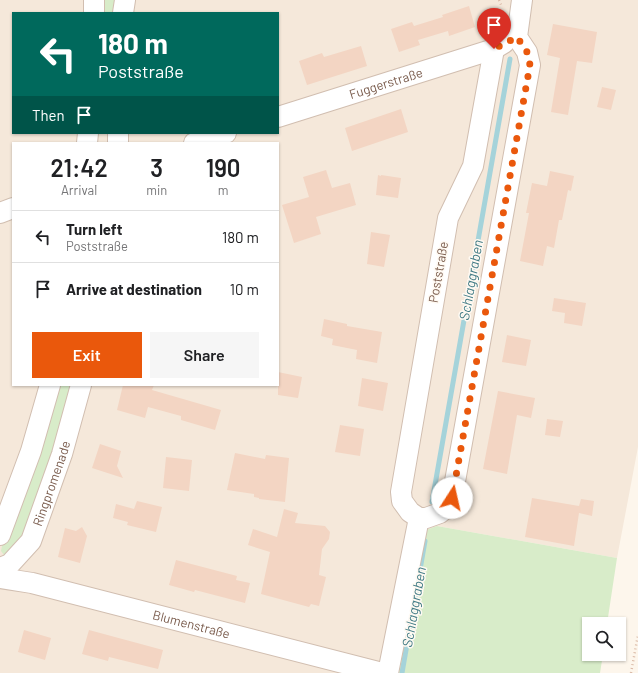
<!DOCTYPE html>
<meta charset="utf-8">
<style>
:root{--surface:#fff;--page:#f6f6f6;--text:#202124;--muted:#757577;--line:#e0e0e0;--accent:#ea580c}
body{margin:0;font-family:Barlow,sans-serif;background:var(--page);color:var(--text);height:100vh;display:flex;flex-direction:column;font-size:15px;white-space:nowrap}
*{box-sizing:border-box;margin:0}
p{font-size:13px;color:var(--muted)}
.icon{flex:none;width:22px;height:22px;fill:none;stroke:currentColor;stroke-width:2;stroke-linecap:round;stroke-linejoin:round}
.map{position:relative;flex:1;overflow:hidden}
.sheet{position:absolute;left:12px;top:142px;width:267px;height:244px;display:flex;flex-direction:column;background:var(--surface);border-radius:0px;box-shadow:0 1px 3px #0004}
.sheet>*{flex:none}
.hud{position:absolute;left:12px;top:12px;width:267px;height:122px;border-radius:0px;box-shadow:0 1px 3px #0004;background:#00695c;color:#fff;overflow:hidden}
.buttons{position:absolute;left:582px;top:617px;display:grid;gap:8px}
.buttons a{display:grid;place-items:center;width:44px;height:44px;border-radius:0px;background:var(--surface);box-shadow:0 1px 3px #0004;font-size:20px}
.pin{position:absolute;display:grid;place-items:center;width:34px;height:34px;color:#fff;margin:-41px -17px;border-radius:50% 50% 50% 0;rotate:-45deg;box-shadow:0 0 4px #0007}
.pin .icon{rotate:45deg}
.me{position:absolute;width:44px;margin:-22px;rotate:10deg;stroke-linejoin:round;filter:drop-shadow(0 0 3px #0008)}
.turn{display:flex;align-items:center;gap:14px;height:84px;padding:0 20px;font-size:18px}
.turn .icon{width:52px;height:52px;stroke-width:2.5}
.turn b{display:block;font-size:28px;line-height:34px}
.then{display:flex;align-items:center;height:38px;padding:0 20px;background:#0003;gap:8px;font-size:15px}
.eta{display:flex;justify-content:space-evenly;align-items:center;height:68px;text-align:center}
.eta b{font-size:24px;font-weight:600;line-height:28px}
.action{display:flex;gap:8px;margin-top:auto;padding:8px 20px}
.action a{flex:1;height:46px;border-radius:0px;background:var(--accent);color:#fff;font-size:16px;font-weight:600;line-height:46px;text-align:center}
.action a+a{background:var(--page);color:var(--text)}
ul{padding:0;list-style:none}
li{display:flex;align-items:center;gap:12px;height:52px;padding:0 20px;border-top:1px solid var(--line)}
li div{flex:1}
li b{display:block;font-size:15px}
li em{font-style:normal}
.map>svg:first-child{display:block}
.residential{fill:#f5e8da;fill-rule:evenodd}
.green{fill:#d8ecc9}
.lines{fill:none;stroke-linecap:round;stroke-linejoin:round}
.stream{stroke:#a5d3da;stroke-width:5}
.building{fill:#f3d5c3}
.minor-casing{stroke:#d1beb0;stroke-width:22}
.path{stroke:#d9b8a5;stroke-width:2.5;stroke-dasharray:1 3;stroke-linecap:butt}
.minor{stroke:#fff;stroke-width:20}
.route{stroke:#ea580c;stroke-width:7;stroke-dasharray:0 12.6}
.labels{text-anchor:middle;stroke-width:3;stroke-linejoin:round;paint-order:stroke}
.street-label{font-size:13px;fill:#7a5c4d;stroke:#fffaf3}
.water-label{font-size:14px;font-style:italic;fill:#437c86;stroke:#fffaf3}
</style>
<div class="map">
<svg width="638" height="673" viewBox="0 0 638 673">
<rect width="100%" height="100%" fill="#fdf6ec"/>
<!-- residential -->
<path class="residential" d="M 0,0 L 638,0 L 638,447 L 617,558 L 437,526 L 392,673 L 0,673 ZM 13,13 L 278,13 L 278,133 L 13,133 ZM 13,143 L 278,143 L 278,385 L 13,385 Z"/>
<!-- green -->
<path class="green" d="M 102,0 L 117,0 L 116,13 L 102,13 Z
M 58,385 L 74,385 L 26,533 L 4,555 L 1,551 L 3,541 Z
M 437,526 L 617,558 L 607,624 L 589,624 L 589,654 L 603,654 L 600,673 L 392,673 L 418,533 Z"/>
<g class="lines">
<!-- stream -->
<path class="stream" d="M 432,502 L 510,59
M 402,673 L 425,541"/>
</g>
<!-- building -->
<path class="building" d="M 469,6 L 475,27 L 449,36 L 448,31 L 418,40 L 420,45 L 399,52 L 391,29 L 412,22 L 414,26 L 443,17 L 442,15 Z
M 553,24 L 597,32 L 592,63 L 577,61 L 568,115 L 551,112 L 560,58 L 547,55 Z
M 361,46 L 367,66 L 307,85 L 299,61 L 322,53 L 324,57 Z
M 602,87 L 616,90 L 611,110 L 597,107 Z
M 401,109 L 408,132 L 352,151 L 345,128 Z
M 326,170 L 332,188 L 350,183 L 356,205 L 316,217 L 321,234 L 294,243 L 282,205 L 309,197 L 303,177 Z
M 550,171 L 574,176 L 571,191 L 568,190 L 562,220 L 559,220 L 554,248 L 547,246 L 543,266 L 520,261 L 529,213 L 526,213 L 532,183 L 547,186 Z
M 378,175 L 381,176 L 381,175 L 401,178 L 398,198 L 376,195 Z
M 371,232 L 390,235 L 384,267 L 367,264 Z
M 554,298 L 586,303 L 582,326 L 564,323 L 565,313 L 552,311 Z
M 324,319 L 347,324 L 347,326 L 382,332 L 377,363 L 356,359 L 357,350 L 332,345 L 333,339 L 321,336 Z
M 507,335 L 531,340 L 526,366 L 502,362 Z
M 278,372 L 302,377 L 298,398 L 278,395 Z
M 362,378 L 388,383 L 383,411 L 358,406 Z
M 123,385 L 154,385 L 152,390 L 221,410 L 215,430 L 181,420 L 181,416 L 148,407 L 145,418 L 117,410 Z
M 498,391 L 535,398 L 531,418 L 517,415 L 507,474 L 483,469 Z
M 547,419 L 563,421 L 560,437 L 545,435 Z
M 340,425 L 364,429 L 360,456 L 335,452 Z
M 100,444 L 121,451 L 117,466 L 123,478 L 92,468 Z
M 235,453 L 265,459 L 266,455 L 289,458 L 285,502 L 259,499 L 259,498 L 254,497 L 254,494 L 227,490 Z
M 166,457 L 192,460 L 189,491 L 163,488 Z
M 532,498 L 579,506 L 581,499 L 594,501 L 592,516 L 579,513 L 574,546 L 525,537 Z
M 137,501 L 162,507 L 156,532 L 127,525 L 128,522 L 113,518 L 116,504 L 134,509 Z
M 284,509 L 298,513 L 295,523 L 325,526 L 330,532 L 329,539 L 322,549 L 319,575 L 326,577 L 319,606 L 311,604 L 309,607 L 261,594 L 270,552 L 248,545 L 253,529 L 277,537 Z
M 82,527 L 87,536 L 80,563 L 58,557 L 65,528 L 76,531 Z
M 176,560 L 237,576 L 236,580 L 250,583 L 245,603 L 195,590 L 194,592 L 169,585 Z
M 24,630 L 51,638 L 45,660 L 18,652 Z
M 89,630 L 163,650 L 158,669 L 109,657 L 108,661 L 82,654 Z"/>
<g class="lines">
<defs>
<g id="minor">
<path d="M 94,0 L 94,13"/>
<path d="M 123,13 L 125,0"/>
<path d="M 494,49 L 473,166 L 448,218 L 401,492 L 402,501 L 410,512 L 419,518 L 426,518 L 440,513 L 447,507 L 452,498 L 530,65 L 527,52 L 517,37 L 522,0"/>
<path id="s1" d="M 278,117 L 494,49 L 504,43"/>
<path d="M 87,143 L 88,133"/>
<path d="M 118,143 L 118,133"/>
<path d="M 194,143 L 226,133"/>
<path d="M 0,213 L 13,208"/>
<path d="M 0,535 L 31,451 L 50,385"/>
<path id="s2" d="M 0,568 L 10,564 L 31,541 L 62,454 L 81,385"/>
<path id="s3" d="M 0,578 L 32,583 L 382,673"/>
<path d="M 388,673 L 419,518"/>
</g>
</defs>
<!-- minor casing -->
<use href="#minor" class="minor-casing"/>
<!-- path -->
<path class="path" d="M 499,0 L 502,7
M 631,673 L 638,635"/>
<!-- minor -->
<use href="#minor" class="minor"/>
</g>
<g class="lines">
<!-- route -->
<path class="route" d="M 452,498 L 530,65 L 527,52 L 517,37 L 494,49"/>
</g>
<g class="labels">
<!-- street labels -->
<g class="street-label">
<text dy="5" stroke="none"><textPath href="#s1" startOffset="113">Fuggerstraße</textPath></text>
<text transform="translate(438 272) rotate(-80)" y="5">Poststraße</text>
<text dy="5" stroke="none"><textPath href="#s2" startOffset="103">Ringpromenade</textPath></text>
<text dy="5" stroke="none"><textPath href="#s3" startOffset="197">Blumenstraße</textPath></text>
</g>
<!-- water labels -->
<g class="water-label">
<text transform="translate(471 280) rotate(-80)" y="5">Schlaggraben</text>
<text transform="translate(414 607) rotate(-80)" y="5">Schlaggraben</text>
</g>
</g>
</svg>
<div class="buttons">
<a><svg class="icon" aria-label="search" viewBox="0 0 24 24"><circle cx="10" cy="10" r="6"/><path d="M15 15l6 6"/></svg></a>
</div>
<div class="pin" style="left:494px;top:49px;background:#d93025"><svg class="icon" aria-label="arrive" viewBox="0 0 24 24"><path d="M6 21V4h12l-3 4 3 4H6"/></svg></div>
<svg class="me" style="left:452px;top:498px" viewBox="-20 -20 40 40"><circle r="19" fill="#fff"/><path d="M0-13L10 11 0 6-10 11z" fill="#ea580c"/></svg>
<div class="hud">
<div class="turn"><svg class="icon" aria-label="left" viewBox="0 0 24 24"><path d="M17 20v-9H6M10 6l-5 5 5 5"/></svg><div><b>180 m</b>Poststraße</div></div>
<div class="then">Then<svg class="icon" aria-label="arrive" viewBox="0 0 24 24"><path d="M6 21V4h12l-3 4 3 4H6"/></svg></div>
</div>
<section class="sheet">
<div class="eta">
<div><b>21:42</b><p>Arrival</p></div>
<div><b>3</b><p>min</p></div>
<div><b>190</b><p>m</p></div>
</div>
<ul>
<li><svg class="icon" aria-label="left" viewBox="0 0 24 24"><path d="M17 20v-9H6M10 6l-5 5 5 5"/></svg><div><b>Turn left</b><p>Poststraße</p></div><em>180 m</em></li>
<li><svg class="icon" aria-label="arrive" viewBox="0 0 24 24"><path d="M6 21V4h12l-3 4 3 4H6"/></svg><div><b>Arrive at destination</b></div><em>10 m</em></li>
</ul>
<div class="action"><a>Exit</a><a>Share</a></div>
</section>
</div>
